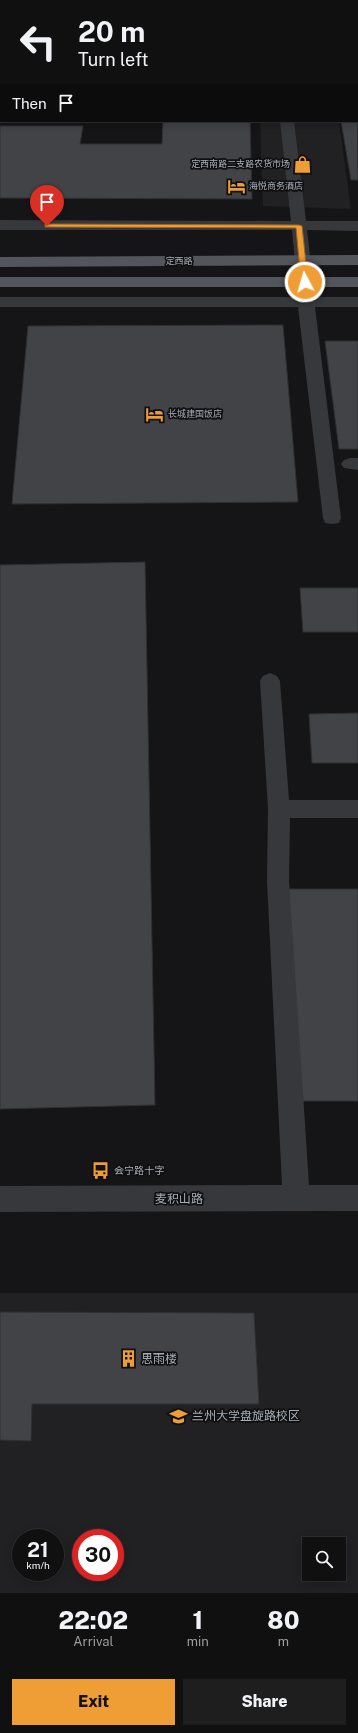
<!DOCTYPE html>
<meta charset="utf-8">
<style>
:root{--surface:#101011;--page:#1e1e1f;--text:#f1f3f6;--muted:#9c9d9f;--line:#303031;--accent:#ef9d35}
body{margin:0;font-family:"Public Sans","Noto Sans SC",sans-serif;background:var(--page);color:var(--text);height:100vh;display:flex;flex-direction:column;font-size:15px;white-space:nowrap}
*{box-sizing:border-box;margin:0}
p{font-size:13px;color:var(--muted)}
.icon{flex:none;width:22px;height:22px;fill:none;stroke:currentColor;stroke-width:2;stroke-linecap:round;stroke-linejoin:round}
.map{position:relative;height:1593px;overflow:hidden}
.side{display:flex;flex-direction:column;background:var(--surface);flex:1}
.side>*{flex:none}
.top-card{position:absolute;left:0px;top:0px;width:358px;height:122px;box-shadow:0 2px 10px #0003,0 0 0 1px var(--line);background:#101011;color:var(--text);overflow:hidden}
.tools{position:absolute;left:302px;top:1537px;display:grid;gap:8px}
.tools a{display:grid;place-items:center;width:44px;height:44px;border-radius:0px;background:var(--surface);box-shadow:0 2px 10px #0003,0 0 0 1px var(--line);font-size:20px}
.speed{position:absolute;left:12px;top:1529px;display:flex;gap:8px;font-size:20px;font-weight:700;text-align:center}
.speed>*{display:grid;place-content:center;width:52px;height:52px;border-radius:50%;background:var(--surface);box-shadow:0 2px 10px #0003,0 0 0 1px var(--line);line-height:1}
.speed small{font-size:10px;font-weight:400}
.speed .limit{border:6px solid #d22;background:#fff;color:#111}
.pin{position:absolute;display:grid;place-items:center;width:34px;height:34px;color:#fff;margin:-41px -17px;border-radius:50% 50% 50% 0;rotate:-45deg;box-shadow:0 0 4px #0007}
.pin .icon{rotate:45deg}
.me{position:absolute;width:44px;margin:-22px;rotate:354deg;stroke-linejoin:round;filter:drop-shadow(0 0 3px #0008)}
.turn{display:flex;align-items:center;gap:14px;height:84px;padding:0 12px;font-size:18px}
.turn .icon{width:52px;height:52px;stroke-width:2.5}
.turn b{display:block;font-size:28px;line-height:34px}
.then{display:flex;align-items:center;height:38px;padding:0 12px;background:#0003;gap:8px;font-size:15px}
.eta{display:flex;justify-content:space-evenly;align-items:center;height:68px;text-align:center}
.eta b{font-size:24px;font-weight:800;line-height:28px}
.action{display:flex;gap:8px;margin-top:auto;padding:8px 12px}
.action a{flex:1;height:46px;border-radius:0px;background:var(--accent);color:#111;font-size:16px;font-weight:800;line-height:46px;text-align:center}
.action a+a{background:var(--page);color:var(--text)}
.map>svg:first-child{display:block}
.built{fill:#212124;fill-rule:evenodd}
.building{fill:#414347;stroke:#2f3033}
.lines{fill:none;stroke-linecap:round;stroke-linejoin:round}
.minor{fill:#36383c;fill-rule:evenodd}
.major{fill:#52555b;fill-rule:evenodd}
.route{fill:#ef9d35;stroke:#9b6622}
.labels{text-anchor:middle;stroke-width:3.5;stroke-linejoin:round;paint-order:stroke}
.far-poi-label{font-size:9px;fill:#a7aeb7;stroke:#101012;text-anchor:start}
.far-street-label{font-size:9px;fill:#a7aeb7;stroke:#101012}
.poi-label{font-size:10px;fill:#a7aeb7;stroke:#101012;text-anchor:start}
.near-street-label{font-size:12px;fill:#a7aeb7;stroke:#101012}
.near-poi-label{font-size:12px;fill:#a7aeb7;stroke:#101012;text-anchor:start}
</style>
<div class="map">
<svg width="358" height="1593" viewBox="0 0 358 1593">
<rect width="100%" height="100%" fill="#151517"/>
<!-- built -->
<path class="built" d="M 260,121 L 339,121 L 351,209 L 263,206 Z
M 0,1293 L 358,1293 L 358,1593 L 0,1593 ZM 21,1538 L 55,1538 L 55,1572 L 21,1572 ZM 81,1538 L 115,1538 L 115,1572 L 81,1572 ZM 309,1544 L 339,1544 L 339,1574 L 309,1574 Z"/>
<!-- building -->
<path class="building" d="M 198,0 L 258,0 L 258,1 L 198,1 Z
M 326,0 L 358,0 L 358,10 L 357,1 Z
M 357,27 L 358,27 L 358,71 L 357,71 Z
M 357,82 L 358,180 L 351,180 L 341,121 L 357,121 Z
M 163,121 L 250,121 L 252,199 L 0,198 L 0,126 L 83,126 L 80,144 L 162,144 Z
M 283,325 L 298,502 L 12,504 L 28,326 Z
M 325,341 L 358,341 L 358,449 L 339,449 Z
M 145,562 L 155,1105 L 0,1109 L 0,565 Z
M 300,588 L 358,588 L 358,632 L 303,632 Z
M 358,713 L 358,763 L 312,763 L 309,714 Z
M 286,889 L 358,889 L 358,1101 L 296,1101 Z
M 0,1312 L 254,1313 L 259,1404 L 32,1404 L 31,1441 L 0,1440 Z"/>
<g class="lines">
<!-- minor -->
<path class="minor" d="M 268,0 L 280,0 L 280,1 L 268,1 Z
M 357,70 L 358,70 L 358,78 L 357,78 Z
M 280,121 L 294,121 L 306,221 L 358,221 L 358,231 L 307,230 L 313,282 L 311,285 L 305,287 L 299,285 L 297,282 L 292,230 L 0,230 L 0,220 L 291,221 Z
M 0,297 L 358,297 L 358,307 L 315,307 L 341,518 L 339,523 L 332,524 L 325,523 L 323,518 L 298,307 L 0,307 Z
M 350,458 L 358,458 L 358,470 L 344,468 L 341,464 L 344,460 Z
M 270,673 L 277,676 L 280,681 L 289,800 L 358,800 L 358,818 L 290,818 L 289,881 L 309,1185 L 358,1185 L 358,1211 L 0,1212 L 0,1186 L 282,1185 L 267,881 L 268,809 L 260,681 L 263,676 Z"/>
<!-- major -->
<path class="major" d="M 358,255 L 358,265 L 0,267 L 0,257 Z
M 0,277 L 358,277 L 358,287 L 0,287 Z"/>
</g>
<!-- route -->
<path class="route" d="M 45,224 L 299,225 L 302,226 L 308,282 L 305,284 L 301,282 L 296,228 L 47,227 L 45,227 Z"/>
<!-- icons -->
<defs>
<symbol id="shop-bare" viewBox="-9 -9 18 18"><path d="M-5-2.5h2.3a2.7 3.5 0 0 1 5.4 0H5L5.5 6h-11ZM-1.5-2.5h3a1.5 2.3 0 0 0-3 0Z" fill="#ef9d35" stroke="#101012" stroke-width="2.5" paint-order="stroke"/></symbol>
<symbol id="hotel-bare" viewBox="-9 -9 18 18"><path d="M-6-4.5h1.5V1H6V5H4.5V3h-9V5H-6ZM-4 0a1.8 1.8 0 1 1 3.6 0ZM.5 0V-2.5h3Q6-2.5 6 0Z" fill="#ef9d35" stroke="#101012" stroke-width="2.5" paint-order="stroke"/></symbol>
<symbol id="bus-bare" viewBox="-9 -9 18 18"><path d="M-5-6H5V4H4V6H2V4H-2V6H-4V4H-5ZM-3.5-4V0h7V-4ZM-3.5 1.2v1.5H-2V1.2ZM2 1.2v1.5H3.5V1.2Z" fill="#ef9d35" stroke="#101012" stroke-width="2.5" paint-order="stroke"/></symbol>
<symbol id="building-bare" viewBox="-9 -9 18 18"><path d="M-4-6H4V6H1V3H-1V6H-4ZM-2.5-4.3h1.7v1.8h-1.7ZM.8-4.3h1.7v1.8H.8ZM-2.5-1h1.7V.8h-1.7ZM.8-1h1.7V.8H.8Z" fill="#ef9d35" stroke="#101012" stroke-width="2.5" paint-order="stroke"/></symbol>
<symbol id="university-bare" viewBox="-9 -9 18 18"><path d="M0-5L7-2L0 1L-7-2ZM-4 1L0 2.5L4 1V4Q0 6-4 4Z" fill="#ef9d35" stroke="#101012" stroke-width="2.5" paint-order="stroke"/></symbol>
</defs>
<g fill-rule="evenodd">
<use href="#shop-bare" x="290" y="152" width="25" height="25"/>
<use href="#hotel-bare" x="224" y="174" width="25" height="25"/>
<use href="#hotel-bare" x="142" y="402" width="25" height="25"/>
<use href="#bus-bare" x="88" y="1158" width="25" height="25"/>
<use href="#building-bare" x="116" y="1346" width="25" height="25"/>
<use href="#university-bare" x="166" y="1404" width="25" height="25"/>
</g>
<g class="labels">
<!-- far-poi labels -->
<g class="far-poi-label">
<text x="290" y="167" text-anchor="end">定西南路二支路农货市场</text>
<text x="249" y="189">海悦商务酒店</text>
<text x="168" y="417">长城建国饭店</text>
</g>
<!-- far-street labels -->
<g class="far-street-label">
<text x="179" y="264">定西路</text>
</g>
<!-- poi labels -->
<g class="poi-label">
<text x="114" y="1174">会宁路十字</text>
</g>
<!-- near-street labels -->
<g class="near-street-label">
<text x="179" y="1203">麦积山路</text>
</g>
<!-- near-poi labels -->
<g class="near-poi-label">
<text x="141" y="1363">思雨楼</text>
<text x="192" y="1420">兰州大学盘旋路校区</text>
</g>
</g>
</svg>
<div class="tools">
<a><svg class="icon" aria-label="search" viewBox="0 0 24 24"><circle cx="10" cy="10" r="6"/><path d="M15 15l6 6"/></svg></a>
</div>
<div class="speed"><div>21<small>km/h</small></div><div class="limit">30</div></div>
<div class="pin" style="left:47px;top:226px;background:#d93025"><svg class="icon" aria-label="arrive" viewBox="0 0 24 24"><path d="M6 21V4h12l-3 4 3 4H6"/></svg></div>
<svg class="me" style="left:305px;top:282px" viewBox="-20 -20 40 40"><circle r="17" fill="#ef9d35" stroke="#fff" stroke-width="3"/><path d="M0-11L8 9 0 5-8 9z" fill="#fff"/></svg>
<div class="top-card">
<div class="turn"><svg class="icon" aria-label="left" viewBox="0 0 24 24"><path d="M17 20v-9H6M10 6l-5 5 5 5"/></svg><div><b>20 m</b>Turn left</div></div>
<div class="then">Then<svg class="icon" aria-label="arrive" viewBox="0 0 24 24"><path d="M6 21V4h12l-3 4 3 4H6"/></svg></div>
</div>
</div>
<section class="side">
<div class="eta">
<div><b>22:02</b><p>Arrival</p></div>
<div><b>1</b><p>min</p></div>
<div><b>80</b><p>m</p></div>
</div>
<div class="action"><a>Exit</a><a>Share</a></div>
</section>
